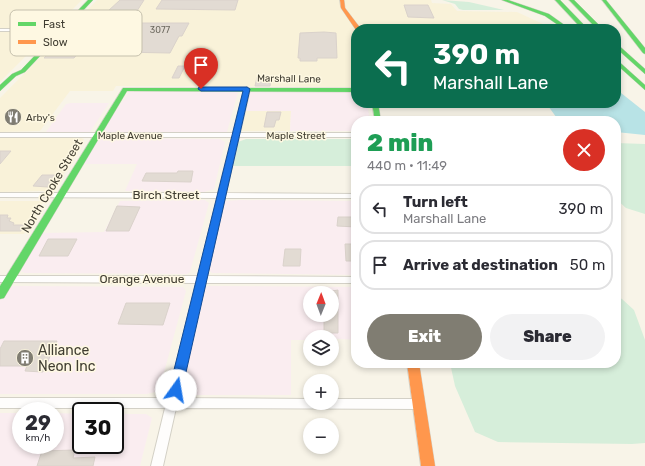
<!DOCTYPE html>
<meta charset="utf-8">
<style>
:root{--surface:#fff;--page:#f2f2f3;--text:#2b2b33;--muted:#7c7c81;--line:#e1e1e2;--accent:#807d72}
body{margin:0;font-family:Rubik,sans-serif;background:var(--page);color:var(--text);height:100vh;display:flex;flex-direction:column;font-size:15px;white-space:nowrap}
*{box-sizing:border-box;margin:0}
p{font-size:13px;color:var(--muted)}
.icon{flex:none;width:22px;height:22px;fill:none;stroke:currentColor;stroke-width:2;stroke-linecap:round;stroke-linejoin:round}
.map{position:relative;flex:1;overflow:hidden}
.panel{position:absolute;left:351px;top:116px;width:270px;height:252px;display:flex;flex-direction:column;background:var(--surface);border-radius:16px;box-shadow:0 2px 6px #0003}
.panel>*{flex:none}
.banner{position:absolute;left:351px;top:24px;width:270px;height:84px;border-radius:16px;box-shadow:0 2px 6px #0003;background:#0b6e4f;color:#fff;overflow:hidden}
.needle{width:26px;rotate:1deg}
.tools{position:absolute;left:303px;top:286px;display:grid;gap:8px}
.tools a{display:grid;place-items:center;width:36px;height:36px;border-radius:50%;background:var(--surface);box-shadow:0 2px 6px #0003;font-size:20px}
.speed{position:absolute;left:12px;top:402px;display:flex;gap:8px;font-size:20px;font-weight:700;text-align:center}
.speed>*{display:grid;place-content:center;width:52px;height:52px;border-radius:50%;background:var(--surface);box-shadow:0 2px 6px #0003;line-height:1}
.speed small{font-size:10px;font-weight:400}
.speed .limit{border:2px solid #111;border-radius:6px;background:#fff;color:#111}
.pin{position:absolute;display:grid;place-items:center;width:34px;height:34px;color:#fff;margin:-41px -17px;border-radius:50% 50% 50% 0;rotate:-45deg;box-shadow:0 0 4px #0007}
.pin .icon{rotate:45deg}
.me{position:absolute;width:44px;margin:-22px;rotate:13deg;stroke-linejoin:round;filter:drop-shadow(0 0 3px #0008)}
.turn{display:flex;align-items:center;gap:14px;height:84px;padding:0 16px;font-size:18px}
.turn .icon{width:52px;height:52px;stroke-width:2.5}
.turn b{display:block;font-size:28px;line-height:34px}
.round{display:grid;place-items:center;flex:none;width:42px;height:42px;border-radius:21px;background:var(--page)}
.summary{display:flex;align-items:center;justify-content:space-between;height:68px;padding:0 16px}
h1{font-size:24px;font-weight:800;line-height:30px;color:#1e9e55}
.button{display:flex;gap:8px;margin-top:auto;padding:8px 16px}
.button a{flex:1;height:46px;border-radius:24px;background:var(--accent);color:#fff;font-size:16px;font-weight:800;line-height:46px;text-align:center}
.button a+a{background:var(--page);color:var(--text)}
ul{padding:0;list-style:none}
li{display:flex;align-items:center;gap:12px;height:50px;margin:0 8px 6px;padding:0 8px;border:2px solid var(--line);border-radius:16px}
li div{flex:1}
li b{display:block;font-size:15px}
li em{font-style:normal}
.map>svg:first-child{display:block}
.built{fill:#f9f2d9}
.industrial{fill:#faedf0;fill-rule:evenodd}
.green{fill:#d6eeda}
.water{fill:#b8e3e6}
.building{fill:#e2dbd3;stroke:#dad2cb}
.lines{fill:none;stroke-linecap:round;stroke-linejoin:round}
.street-casing{stroke:#d3d0c6;stroke-width:2}
.fast-casing{stroke:#d3d0c6;stroke-width:1}
.slow-casing{stroke:#d3d0c6;stroke-width:1}
.street{fill:#fefdfc;fill-rule:evenodd}
.fast{fill:#63d668;fill-rule:evenodd}
.slow{fill:#ff974d;fill-rule:evenodd}
.route{fill:#1a73e8;stroke:#114b97}
.labels{text-anchor:middle;stroke-width:3;stroke-linejoin:round;paint-order:stroke}
.far-number-label{font-size:9px;fill:#6c685e}
.far-street-label{font-size:10px;fill:#403d32;stroke:#fef8e2}
.far-poi-label{font-size:10px;fill:#403d32;stroke:#fef8e2;text-anchor:start}
.street-label{font-size:12px;fill:#403d32;stroke:#fef8e2}
.near-poi-label{font-size:14px;fill:#403d32;stroke:#fef8e2;text-anchor:start}
.key{fill:#fef8e2;stroke:#c5c0ad;stroke-width:1}
.key-label{font-size:11px;fill:#403d32}
</style>
<div class="map">
<svg width="645" height="466" viewBox="0 0 645 466">
<rect width="100%" height="100%" fill="#f8f4e8"/>
<!-- built -->
<path class="built" d="M 0,0 L 82,0 L 55,27 L 50,29 L 0,28 Z
M 97,0 L 431,0 L 432,3 L 451,4 L 457,11 L 517,12 L 554,29 L 356,29 L 356,87 L 116,86 L 113,91 L 70,91 L 40,131 L 0,132 L 0,98 Z
M 0,31 L 51,31 L 0,82 Z
M 246,111 L 291,111 L 290,131 L 242,131 Z
M 0,138 L 81,138 L 84,139 L 55,189 L 45,191 L 0,192 Z
M 0,201 L 44,201 L 24,234 L 0,234 Z"/>
<!-- industrial -->
<path class="industrial" d="M 129,92 L 238,92 L 227,132 L 101,132 Z
M 250,92 L 356,92 L 356,103 L 367,103 L 370,121 L 356,121 L 356,131 L 290,131 L 291,111 L 246,111 Z
M 71,103 L 109,103 L 90,132 L 46,132 L 66,104 Z
M 103,138 L 220,139 L 225,142 L 214,189 L 204,192 L 125,191 L 137,164 L 84,164 L 98,140 Z
M 205,200 L 209,203 L 190,272 L 187,274 L 25,273 L 21,271 L 42,233 L 104,232 L 120,201 Z
M 240,200 L 356,201 L 356,275 L 212,273 L 209,270 L 223,205 L 225,201 Z
M 13,286 L 183,287 L 186,291 L 159,391 L 147,394 L 0,394 L 0,300 L 5,291 Z
M 206,286 L 356,287 L 356,340 L 310,337 L 310,340 L 291,340 L 291,395 L 188,395 L 184,391 L 183,385 ZM 310,293 L 332,293 L 332,315 L 310,315 Z
M 0,413 L 21,413 L 21,445 L 55,445 L 55,413 L 81,414 L 81,445 L 115,445 L 115,414 L 146,414 L 152,418 L 140,466 L 0,466 Z"/>
<!-- green -->
<path class="green" d="M 442,0 L 469,2 L 504,10 L 463,10 L 459,9 L 455,4 Z
M 246,139 L 356,139 L 356,166 L 233,166 L 238,142 Z
M 616,143 L 645,144 L 645,214 L 626,208 L 616,199 Z
M 616,296 L 622,299 L 634,310 L 645,340 L 645,443 L 632,444 L 498,442 L 475,432 L 455,386 L 450,363 L 616,363 Z"/>
<!-- water -->
<path class="water" d="M 616,89 L 645,112 L 645,135 L 616,132 L 616,121 L 559,121 L 546,103 L 616,103 Z"/>
<!-- building -->
<path class="building" d="M 120,0 L 144,0 L 137,11 L 108,11 Z
M 162,0 L 238,0 L 235,10 L 156,9 Z
M 404,5 L 428,5 L 434,18 L 408,17 Z
M 139,23 L 189,23 L 182,36 L 179,36 L 170,53 L 119,52 Z
M 324,32 L 336,33 L 337,58 L 317,58 L 317,61 L 300,61 L 300,58 L 298,58 L 300,33 Z
M 74,47 L 83,48 L 74,58 L 44,58 L 54,48 Z
M 178,66 L 185,66 L 179,78 L 172,78 Z
M 257,77 L 269,77 L 269,79 L 271,79 L 270,86 L 255,86 Z
M 267,112 L 281,112 L 279,120 L 276,120 L 274,127 L 264,127 Z
M 0,151 L 11,151 L 0,164 Z
M 178,171 L 193,171 L 191,182 L 142,181 L 146,173 L 177,173 Z
M 42,175 L 57,175 L 48,187 L 33,186 Z
M 117,206 L 140,207 L 129,231 L 106,231 Z
M 0,215 L 8,215 L 7,218 L 11,218 L 9,221 L 14,223 L 13,225 L 26,225 L 21,231 L 0,231 Z
M 338,217 L 356,217 L 356,227 L 337,226 Z
M 48,239 L 77,239 L 68,256 L 39,256 Z
M 345,244 L 356,244 L 356,261 L 346,261 Z
M 285,249 L 301,249 L 300,266 L 283,266 Z
M 338,290 L 338,333 L 324,333 L 324,315 L 332,315 L 332,291 Z
M 126,303 L 170,303 L 163,325 L 118,324 Z
M 4,341 L 57,341 L 43,372 L 25,371 L 27,366 L 0,366 L 0,349 Z
M 75,450 L 73,458 L 95,457 L 93,466 L 37,466 L 42,451 Z"/>
<g class="lines">
<defs>
<path id="street" d="M 0,29 L 55,29 L 57,30 L 55,31 L 0,31 Z
M 247,87 L 250,89 L 240,133 L 356,133 L 356,137 L 239,137 L 226,193 L 356,194 L 356,198 L 225,198 L 207,276 L 356,277 L 356,283 L 205,283 L 179,398 L 310,399 L 310,403 L 332,403 L 332,399 L 419,399 L 423,400 L 424,404 L 423,408 L 419,409 L 176,408 L 163,466 L 151,466 L 165,408 L 0,408 L 0,398 L 168,398 L 196,283 L 0,282 L 0,276 L 198,276 L 217,198 L 0,197 L 0,193 L 218,193 L 232,137 L 0,137 L 0,133 L 233,133 L 244,89 Z"/>
<path id="fast" d="M 88,0 L 93,0 L 25,72 L 16,76 L 0,91 L 0,85 L 12,74 L 21,70 Z
M 502,0 L 508,0 L 549,14 L 570,29 L 564,29 L 545,16 Z
M 555,0 L 560,0 L 588,29 L 582,29 Z
M 569,0 L 574,0 L 603,29 L 597,29 Z
M 602,0 L 606,0 L 645,48 L 645,54 L 643,53 Z
M 616,43 L 645,69 L 645,74 L 616,48 Z
M 616,59 L 645,85 L 645,90 L 616,64 Z
M 123,88 L 356,88 L 356,92 L 127,91 L 4,298 L 0,299 L 0,286 Z
M 372,103 L 378,103 L 381,121 L 375,121 Z"/>
<path id="slow" d="M 340,0 L 344,0 L 345,8 L 361,29 L 356,30 L 341,8 Z
M 407,363 L 419,363 L 435,466 L 421,466 Z"/>
</defs>
<!-- street casing -->
<use href="#street" class="street-casing"/>
<!-- fast casing -->
<use href="#fast" class="fast-casing"/>
<!-- slow casing -->
<use href="#slow" class="slow-casing"/>
<!-- street -->
<use href="#street" class="street"/>
<!-- fast -->
<use href="#fast" class="fast"/>
<!-- slow -->
<use href="#slow" class="slow"/>
</g>
<!-- route -->
<path class="route" d="M 199,87 L 247,87 L 250,89 L 182,390 L 180,394 L 176,395 L 171,394 L 169,390 L 243,91 L 201,91 L 198,89 Z"/>
<!-- icons -->
<defs>
<symbol id="restaurant-disc" viewBox="-11 -11 22 22"><circle r="9.5" fill="#807d72" stroke="#fef8e2"/><path d="M-5-6h1v4h1v-4h1v4h1v-4h1v5L-1.5 .5V6h-2V.5L-5-1ZM5-6V6H3V1.5H1.5Q1.5-4 5-6Z" fill="#fff"/></symbol>
<symbol id="building-disc" viewBox="-11 -11 22 22"><circle r="9.5" fill="#807d72" stroke="#fef8e2"/><path d="M-4-6H4V6H1V3H-1V6H-4ZM-2.5-4.3h1.7v1.8h-1.7ZM.8-4.3h1.7v1.8H.8ZM-2.5-1h1.7V.8h-1.7ZM.8-1h1.7V.8H.8Z" fill="#fff"/></symbol>
</defs>
<g fill-rule="evenodd">
<use href="#restaurant-disc" x="3" y="107" width="20" height="20"/>
<use href="#building-disc" x="15" y="348" width="20" height="20"/>
</g>
<g class="labels">
<!-- far-number labels -->
<g class="far-number-label">
<text x="160" y="33">3077</text>
</g>
<!-- far-street labels -->
<g class="far-street-label">
<text transform="translate(289 78) rotate(1)" y="4">Marshall Lane</text>
<text x="130" y="139">Maple Avenue</text>
<text x="296" y="139">Maple Street</text>
</g>
<!-- far-poi labels -->
<g class="far-poi-label">
<text x="26" y="121">Arby's</text>
</g>
<!-- street labels -->
<g class="street-label">
<text transform="translate(52 186) rotate(-59)" y="4">North Cooke Street</text>
<text x="166" y="199">Birch Street</text>
<text x="142" y="283">Orange Avenue</text>
</g>
<!-- near-poi labels -->
<g class="near-poi-label">
<text x="38" y="355">Alliance<tspan x="38" dy="16">Neon Inc</tspan></text>
</g>
</g>
<!-- legend -->
<rect x="10" y="10" width="132" height="46" rx="6" class="key"/>
<rect x="18" y="22" width="18" height="4" fill="#63d668"/>
<rect x="18" y="40" width="18" height="4" fill="#ff974d"/>
<g class="key-label">
<text x="43" y="28">Fast</text>
<text x="43" y="46">Slow</text>
</g>
</svg>
<div class="tools">
<a><svg class="needle" viewBox="-14 -14 28 28"><path d="M0-13l5 13h-10z" fill="#e53935"/><path d="M0 13l5-13h-10z" fill="#7c7c81"/></svg></a>
<a><svg class="icon" aria-label="layers" viewBox="0 0 24 24"><path d="M12 4l9 5-9 5-9-5zM3 14l9 5 9-5"/></svg></a>
<a>+</a>
<a>−</a>
</div>
<div class="speed"><div>29<small>km/h</small></div><div class="limit">30</div></div>
<div class="pin" style="left:201px;top:89px;background:#d93025"><svg class="icon" aria-label="arrive" viewBox="0 0 24 24"><path d="M6 21V4h12l-3 4 3 4H6"/></svg></div>
<svg class="me" style="left:176px;top:390px" viewBox="-20 -20 40 40"><circle r="19" fill="#fff"/><path d="M0-13L10 11 0 6-10 11z" fill="#1a73e8"/></svg>
<div class="banner">
<div class="turn"><svg class="icon" aria-label="left" viewBox="0 0 24 24"><path d="M17 20v-9H6M10 6l-5 5 5 5"/></svg><div><b>390 m</b>Marshall Lane</div></div>
</div>
<section class="panel">
<div class="summary"><div><h1>2 min</h1><p>440 m · 11:49</p></div><a class="round" style="background:#d93025;color:#fff"><svg class="icon" aria-label="close" viewBox="0 0 24 24"><path d="M6 6l12 12M18 6L6 18"/></svg></a></div>
<ul>
<li><svg class="icon" aria-label="left" viewBox="0 0 24 24"><path d="M17 20v-9H6M10 6l-5 5 5 5"/></svg><div><b>Turn left</b><p>Marshall Lane</p></div><em>390 m</em></li>
<li><svg class="icon" aria-label="arrive" viewBox="0 0 24 24"><path d="M6 21V4h12l-3 4 3 4H6"/></svg><div><b>Arrive at destination</b></div><em>50 m</em></li>
</ul>
<div class="button"><a>Exit</a><a>Share</a></div>
</section>
</div>
